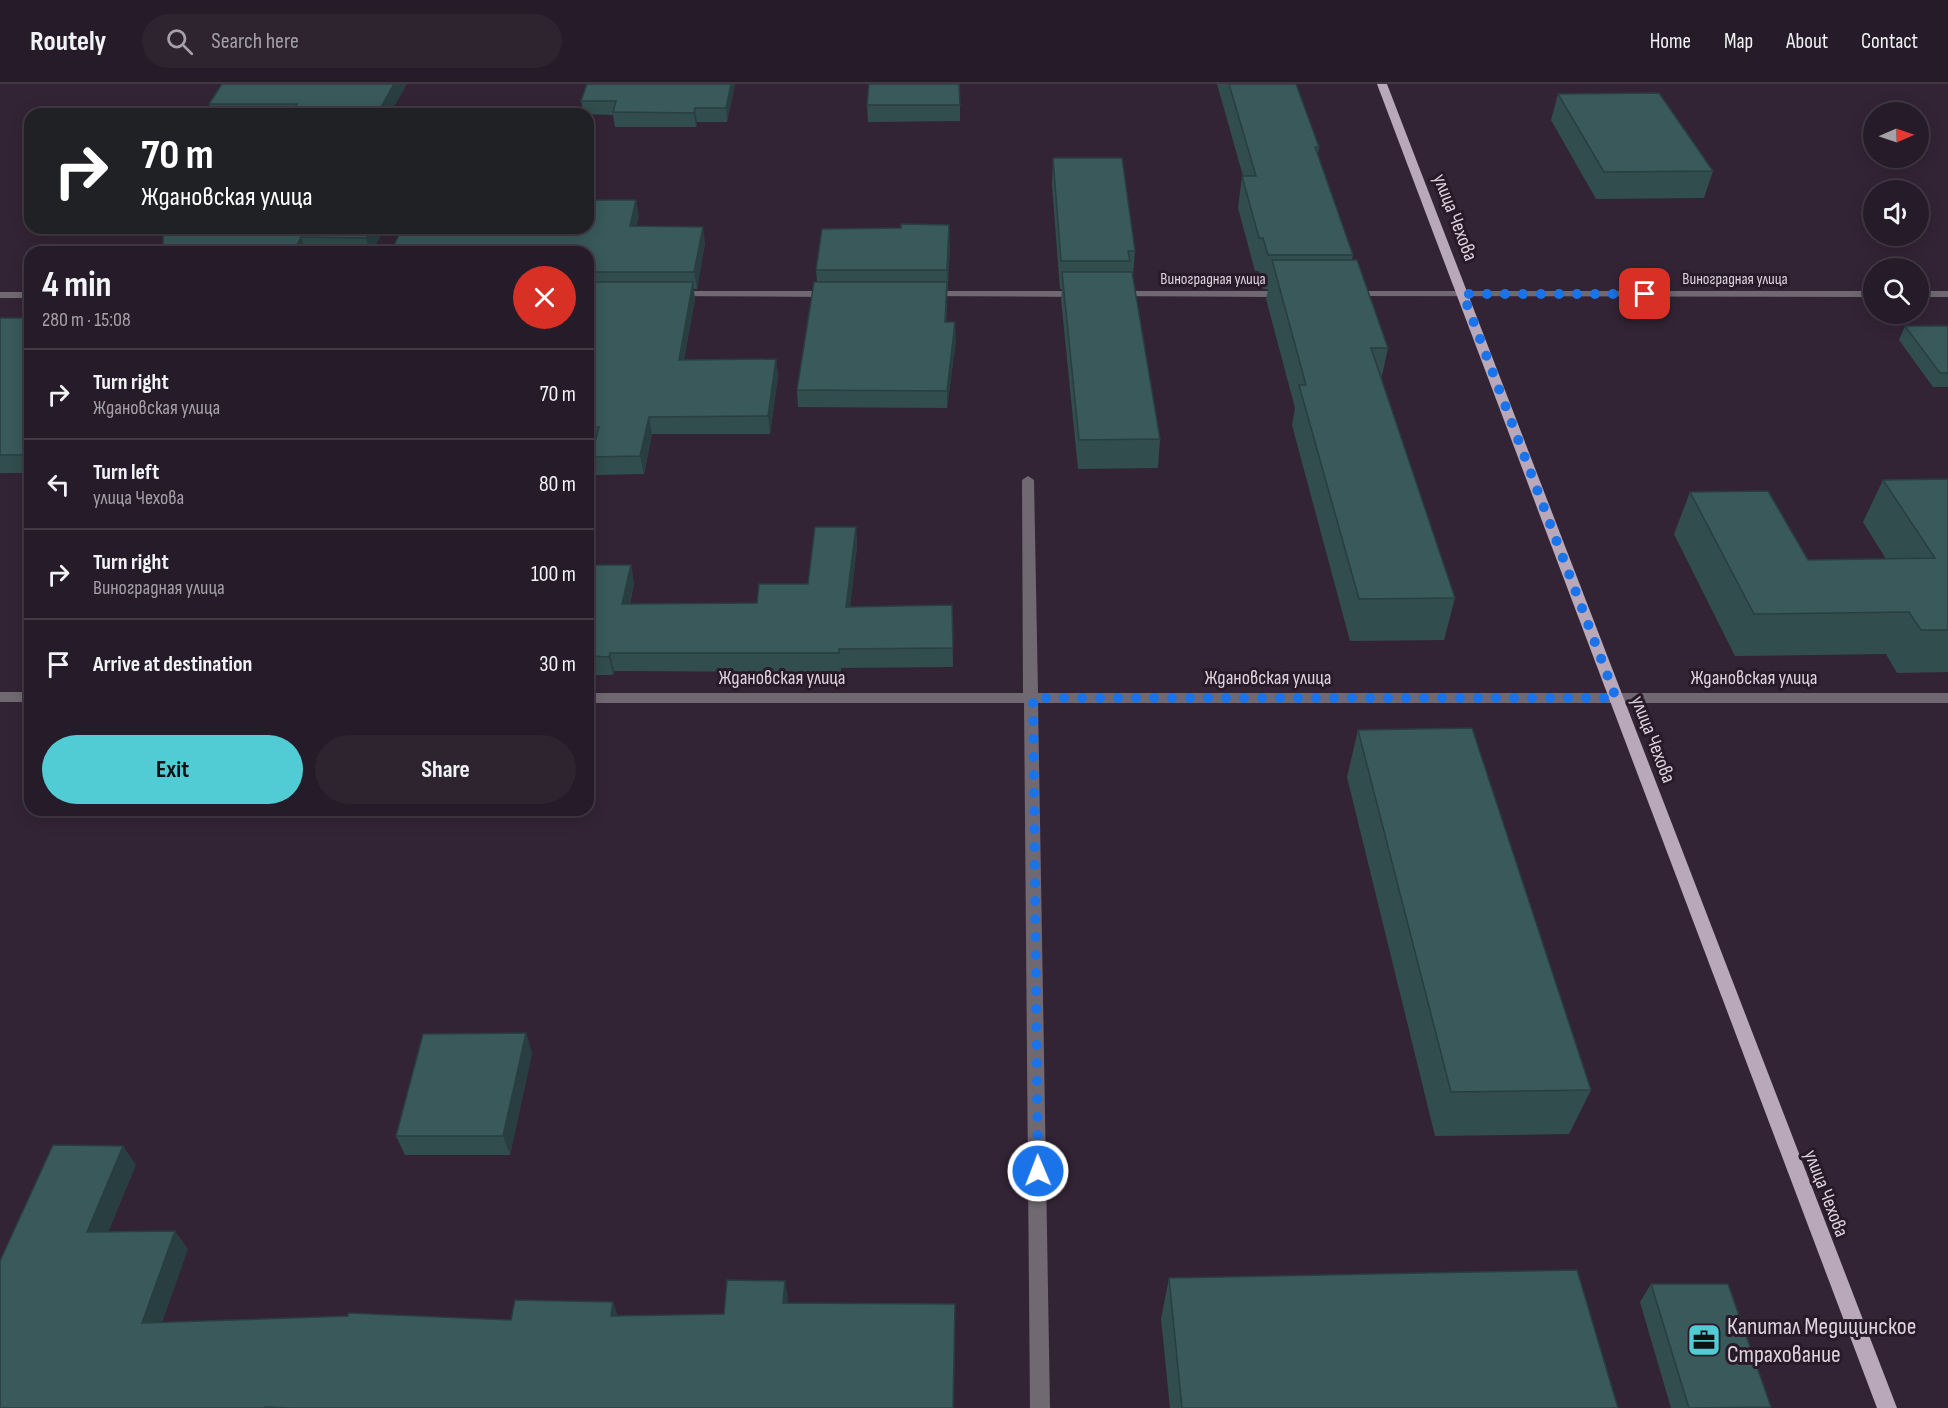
<!DOCTYPE html>
<meta charset="utf-8">
<style>
:root{--surface:#261b28;--page:#2e2430;--text:#f1f3f6;--muted:#a4a1a8;--line:#423945;--accent:#51ccd5}
body{margin:0;font-family:"Sofia Sans Condensed",sans-serif;background:var(--page);color:var(--text);height:100vh;display:flex;flex-direction:column;font-size:22px;white-space:nowrap}
*{box-sizing:border-box;margin:0}
p{font-size:20px;color:var(--muted)}
.icon{flex:none;width:33px;height:33px;fill:none;stroke:currentColor;stroke-width:2;stroke-linecap:round;stroke-linejoin:round}
.map{position:relative;flex:1;overflow:hidden}
.panel{position:absolute;left:24px;top:162px;width:570px;height:570px;display:flex;flex-direction:column;background:var(--surface);border-radius:18px;box-shadow:0 3px 15px #0003,0 0 0 2px var(--line)}
.panel>*{flex:none}
.guide{position:absolute;left:24px;top:24px;width:570px;height:126px;border-radius:18px;box-shadow:0 3px 15px #0003,0 0 0 2px var(--line);background:#202124;color:#fff;overflow:hidden}
.needle{width:39px;rotate:88deg}
.fabs{position:absolute;left:1863px;top:18px;display:grid;gap:12px}
.fabs a{display:grid;place-items:center;width:66px;height:66px;border-radius:50%;background:var(--surface);box-shadow:0 3px 15px #0003,0 0 0 2px var(--line);font-size:30px}
.pin{position:absolute;display:grid;place-items:center;width:51px;height:51px;color:#fff;margin:-26px;border-radius:12px;box-shadow:0 3px 9px #0006}
.me{position:absolute;width:66px;margin:-33px;rotate:359deg;stroke-linejoin:round;filter:drop-shadow(0 0 4px #0008)}
.turn{display:flex;align-items:center;gap:21px;height:126px;padding:0 18px;font-size:27px}
.turn .icon{width:78px;height:78px;stroke-width:2.5}
.turn b{display:block;font-size:42px;line-height:51px}
.round{display:grid;place-items:center;flex:none;width:63px;height:63px;border-radius:32px;background:var(--page)}
.head{display:flex;align-items:center;justify-content:space-between;height:102px;padding:0 18px}
h1{font-size:36px;font-weight:700;line-height:45px}
.cta{display:flex;gap:12px;margin-top:auto;padding:12px 18px}
.cta a{flex:1;height:69px;border-radius:36px;background:var(--accent);color:#111;font-size:24px;font-weight:700;line-height:69px;text-align:center}
.cta a+a{background:var(--page);color:var(--text)}
ul{padding:0;list-style:none}
li{display:flex;align-items:center;gap:18px;height:90px;padding:0 18px;border-top:2px solid var(--line)}
li div{flex:1}
li b{display:block;font-size:22px}
li em{font-style:normal}
header{display:flex;align-items:center;gap:36px;box-sizing:border-box;height:84px;padding:0 30px;background:var(--surface);border-bottom:2px solid var(--line)}
header strong{font-size:28px}
nav{display:flex;gap:33px;margin-inline-start:auto;font-size:21px}
.search{width:420px;height:54px;background:var(--page);display:flex;align-items:center;gap:15px;box-sizing:border-box;padding:0 21px;border-radius:33px;color:var(--muted);font-size:22px}
.map>svg:first-child{display:block}
.lines{fill:none;stroke-linecap:round;stroke-linejoin:round}
.minor{fill:#716972;fill-rule:evenodd}
.major{fill:#b8a8b9;fill-rule:evenodd}
.wall{fill:#324d4e}
.shaded-wall{fill:#293e40}
.building{fill:#3a595b;stroke:#293e40;stroke-width:1.5}
.route{stroke:#1a73e8;stroke-width:10;stroke-dasharray:0 18}
.labels{text-anchor:middle;stroke-width:6;stroke-linejoin:round;paint-order:stroke}
.far-street-label{font-size:16px;fill:#ded4df;stroke:#291a2a}
.street-label{font-size:20px;fill:#ded4df;stroke:#291a2a}
.near-poi-label{font-size:24px;fill:#ded4df;stroke:#291a2a;text-anchor:start}
</style>
<header>
<strong>Routely</strong>
<div class="search"><svg class="icon" aria-label="search" viewBox="0 0 24 24"><circle cx="10" cy="10" r="6"/><path d="M15 15l6 6"/></svg>Search here</div>
<nav><a>Home</a><a>Map</a><a>About</a><a>Contact</a></nav>
</header>
<div class="map">
<svg width="1948" height="1324" viewBox="0 0 1948 1324">
<rect width="100%" height="100%" fill="#332435"/>
<g class="lines">
<!-- minor -->
<path class="minor" d="M 674,207 L 833,207 L 839,210 L 833,213 L 670,212 L 668,210 Z
M 929,207 L 1082,207 L 1088,210 L 1082,213 L 925,212 L 925,208 Z
M 1118,207 L 1286,207 L 1292,210 L 1286,213 L 1114,212 L 1114,208 Z
M 1349,207 L 1874,207 L 1874,213 L 1345,212 L 1345,208 Z
M 1918,207 L 1948,207 L 1948,213 L 1918,213 Z
M 0,208 L 30,208 L 30,214 L 0,214 Z
M 1028,392 L 1034,396 L 1038,609 L 1948,609 L 1948,619 L 1038,619 L 1050,1324 L 1030,1324 L 1024,619 L 588,619 L 588,609 L 1023,609 L 1022,396 Z
M 0,608 L 30,608 L 30,618 L 0,618 Z"/>
<!-- major -->
<path class="major" d="M 1377,0 L 1387,0 L 1897,1324 L 1877,1324 Z"/>
</g>
<!-- wall -->
<path class="wall" d="M 222,0 L 390,30 L 213,30 L 209,20 Z
M 587,0 L 735,0 L 727,38 L 697,38 L 696,43 L 615,43 L 613,31 L 583,30 L 581,17 Z
M 1217,0 L 1296,0 L 1319,63 L 1318,70 L 1353,171 L 1352,176 L 1388,264 L 1381,296 L 1455,514 L 1444,556 L 1350,557 L 1292,341 L 1295,324 L 1266,215 L 1268,205 L 1263,205 L 1259,187 L 1255,187 L 1238,124 L 1242,92 L 1243,92 Z
M 1558,10 L 1713,87 L 1704,114 L 1596,115 L 1551,36 Z
M 867,21 L 960,21 L 960,37 L 868,38 Z
M 1053,74 L 1135,167 L 1133,193 L 1160,355 L 1158,384 L 1078,385 L 1061,215 L 1062,205 L 1060,205 L 1052,101 Z
M 639,132 L 636,142 L 705,159 L 697,205 L 693,205 L 695,215 L 684,276 L 776,275 L 778,292 L 770,350 L 652,350 L 644,390 L 595,391 L 591,373 L 594,360 L 588,360 L 588,168 Z
M 384,144 L 372,168 L 165,168 L 163,162 Z
M 901,144 L 950,160 L 946,238 L 956,256 L 947,324 L 798,323 L 797,306 L 817,198 L 816,186 Z
M 0,234 L 30,234 L 30,389 L 0,389 Z
M 1905,242 L 1948,242 L 1948,303 L 1933,303 L 1899,256 Z
M 1948,395 L 1948,588 L 1897,589 L 1886,570 L 1735,572 L 1674,450 L 1690,408 L 1808,476 L 1886,475 L 1863,438 L 1883,396 Z
M 856,443 L 857,462 L 850,523 L 952,521 L 953,583 L 841,584 L 841,588 L 614,587 L 613,591 L 588,591 L 588,481 L 631,481 L 634,500 L 630,520 L 757,519 L 808,500 Z
M 1358,646 L 1591,1006 L 1569,1050 L 1435,1052 L 1347,693 Z
M 526,949 L 532,969 L 510,1071 L 405,1071 L 396,1052 Z
M 1169,1194 L 1618,1324 L 1170,1324 L 1161,1235 Z
M 1651,1200 L 1771,1323 L 1770,1324 L 1671,1324 L 1640,1218 Z"/>
<!-- shaded-wall -->
<path class="shaded-wall" d="M 394,0 L 407,0 L 390,30 L 377,30 Z
M 731,0 L 735,0 L 727,38 L 726,24 Z
M 695,24 L 697,38 L 696,43 L 694,29 Z
M 636,116 L 639,132 L 633,159 L 630,142 Z
M 949,141 L 950,160 L 948,205 L 947,186 Z
M 703,143 L 705,159 L 697,205 L 694,188 Z
M 371,144 L 384,144 L 372,168 L 370,168 L 366,154 Z
M 301,153 L 306,168 L 294,168 Z
M 693,198 L 695,215 L 681,293 L 679,276 Z
M 947,198 L 947,215 L 946,255 L 945,238 Z
M 955,238 L 956,256 L 947,324 L 947,307 Z
M 776,275 L 778,292 L 770,350 L 768,332 Z
M 649,333 L 652,350 L 644,390 L 640,372 Z
M 856,443 L 857,462 L 848,542 L 846,523 Z
M 631,481 L 634,500 L 625,538 L 622,520 Z
M 610,569 L 614,587 L 613,591 L 609,573 Z
M 526,949 L 532,969 L 510,1071 L 503,1052 Z
M 123,1062 L 136,1081 L 101,1166 L 87,1148 Z
M 175,1147 L 188,1165 L 156,1256 L 142,1239 Z
M 785,1197 L 788,1215 L 786,1236 L 783,1219 Z
M 613,1218 L 619,1235 L 611,1232 Z
M 955,1220 L 954,1324 L 953,1324 Z"/>
<!-- building -->
<path class="building" d="M 222,0 L 394,0 L 377,30 L 291,30 L 297,20 L 209,20 Z
M 587,0 L 731,0 L 726,24 L 695,24 L 694,29 L 613,28 L 616,17 L 581,17 Z
M 869,0 L 959,0 L 960,21 L 867,21 Z
M 1229,0 L 1296,0 L 1319,63 L 1315,63 L 1353,171 L 1268,171 L 1263,154 L 1259,154 L 1242,92 L 1256,92 Z
M 1659,9 L 1713,87 L 1604,88 L 1558,10 Z
M 1053,74 L 1122,74 L 1135,167 L 1128,167 L 1130,177 L 1061,177 Z
M 588,116 L 636,116 L 630,142 L 703,143 L 694,188 L 588,188 L 588,168 L 391,168 L 402,144 L 588,144 Z
M 901,140 L 949,141 L 947,186 L 816,186 L 822,145 L 901,144 Z
M 163,144 L 371,144 L 366,154 L 301,153 L 294,168 L 249,168 L 250,165 L 163,162 Z
M 1272,176 L 1357,176 L 1388,264 L 1371,264 L 1455,514 L 1359,515 L 1299,301 L 1306,301 Z
M 1062,188 L 1132,188 L 1160,355 L 1079,356 Z
M 588,198 L 693,198 L 679,276 L 776,275 L 768,332 L 649,333 L 640,372 L 591,373 L 599,343 L 588,343 Z
M 814,198 L 947,198 L 945,238 L 955,238 L 947,307 L 797,306 Z
M 0,234 L 30,234 L 30,371 L 0,371 Z
M 1905,242 L 1948,242 L 1948,289 L 1940,289 Z
M 1948,395 L 1948,546 L 1921,546 L 1909,528 L 1754,530 L 1690,408 L 1768,407 L 1808,476 L 1935,474 L 1883,396 Z
M 815,443 L 856,443 L 846,523 L 952,521 L 953,564 L 839,565 L 839,569 L 610,569 L 609,573 L 588,572 L 588,481 L 631,481 L 622,520 L 757,519 L 759,500 L 808,500 Z
M 1472,644 L 1591,1006 L 1451,1008 L 1358,646 Z
M 526,949 L 503,1052 L 396,1052 L 423,950 Z
M 53,1061 L 123,1062 L 87,1148 L 175,1147 L 142,1239 L 348,1232 L 348,1229 L 511,1236 L 515,1216 L 613,1218 L 611,1232 L 724,1230 L 727,1196 L 785,1197 L 783,1219 L 955,1220 L 953,1324 L 290,1324 L 265,1323 L 265,1324 L 0,1324 L 0,1177 Z
M 1577,1186 L 1618,1324 L 1182,1324 L 1169,1194 Z
M 1651,1200 L 1728,1200 L 1771,1323 L 1689,1324 Z"/>
<g class="lines">
<!-- route -->
<path class="route" d="M 1038,1087 L 1033,614 L 1616,614 L 1463,210 L 1645,210"/>
</g>
<!-- icons -->
<defs>
<symbol id="office-square" viewBox="-11 -11 22 22"><rect x="-9" y="-9" width="18" height="18" rx="4" fill="#51ccd5" stroke="#291a2a"/><path d="M-6-3h4V-5.5h4V-3h4V5H-6ZM-1-4.5V-3h2v-1.5ZM-6 0V1H6V0Z" fill="#111"/></symbol>
</defs>
<g fill-rule="evenodd">
<use href="#office-square" x="1685" y="1237" width="38" height="38"/>
</g>
<g class="labels">
<!-- far-street labels -->
<g class="far-street-label">
<text x="1213" y="200">Виноградная улица</text>
<text x="1735" y="200">Виноградная улица</text>
</g>
<!-- street labels -->
<g class="street-label">
<text transform="translate(1456 133) rotate(69)" y="7">улица Чехова</text>
<text x="782" y="600">Ждановская улица</text>
<text x="1268" y="600">Ждановская улица</text>
<text x="1754" y="600">Ждановская улица</text>
<text transform="translate(1654 655) rotate(69)" y="7">улица Чехова</text>
<text transform="translate(1827 1109) rotate(69)" y="7">улица Чехова</text>
</g>
<!-- near-poi labels -->
<g class="near-poi-label">
<text x="1727" y="1250">Капитал Медицинское<tspan x="1727" dy="28">Страхование</tspan></text>
</g>
</g>
</svg>
<div class="fabs">
<a><svg class="needle" viewBox="-14 -14 28 28"><path d="M0-13l5 13h-10z" fill="#e53935"/><path d="M0 13l5-13h-10z" fill="#a4a1a8"/></svg></a>
<a><svg class="icon" aria-label="sound" viewBox="0 0 24 24"><path d="M4 9h4l5-4v14l-5-4H4zM17 9q2 3 0 6"/></svg></a>
<a><svg class="icon" aria-label="search" viewBox="0 0 24 24"><circle cx="10" cy="10" r="6"/><path d="M15 15l6 6"/></svg></a>
</div>
<div class="pin" style="left:1645px;top:210px;background:#d93025"><svg class="icon" aria-label="arrive" viewBox="0 0 24 24"><path d="M6 21V4h12l-3 4 3 4H6"/></svg></div>
<svg class="me" style="left:1038px;top:1087px" viewBox="-20 -20 40 40"><circle r="17" fill="#1a73e8" stroke="#fff" stroke-width="3"/><path d="M0-11L8 9 0 5-8 9z" fill="#fff"/></svg>
<div class="guide">
<div class="turn"><svg class="icon" aria-label="right" viewBox="0 0 24 24"><path d="M7 20v-9h11M14 6l5 5-5 5"/></svg><div><b>70 m</b>Ждановская улица</div></div>
</div>
<section class="panel">
<div class="head"><div><h1>4 min</h1><p>280 m · 15:08</p></div><a class="round" style="background:#d93025;color:#fff"><svg class="icon" aria-label="close" viewBox="0 0 24 24"><path d="M6 6l12 12M18 6L6 18"/></svg></a></div>
<ul>
<li><svg class="icon" aria-label="right" viewBox="0 0 24 24"><path d="M7 20v-9h11M14 6l5 5-5 5"/></svg><div><b>Turn right</b><p>Ждановская улица</p></div><em>70 m</em></li>
<li><svg class="icon" aria-label="left" viewBox="0 0 24 24"><path d="M17 20v-9H6M10 6l-5 5 5 5"/></svg><div><b>Turn left</b><p>улица Чехова</p></div><em>80 m</em></li>
<li><svg class="icon" aria-label="right" viewBox="0 0 24 24"><path d="M7 20v-9h11M14 6l5 5-5 5"/></svg><div><b>Turn right</b><p>Виноградная улица</p></div><em>100 m</em></li>
<li><svg class="icon" aria-label="arrive" viewBox="0 0 24 24"><path d="M6 21V4h12l-3 4 3 4H6"/></svg><div><b>Arrive at destination</b></div><em>30 m</em></li>
</ul>
<div class="cta"><a>Exit</a><a>Share</a></div>
</section>
</div>
